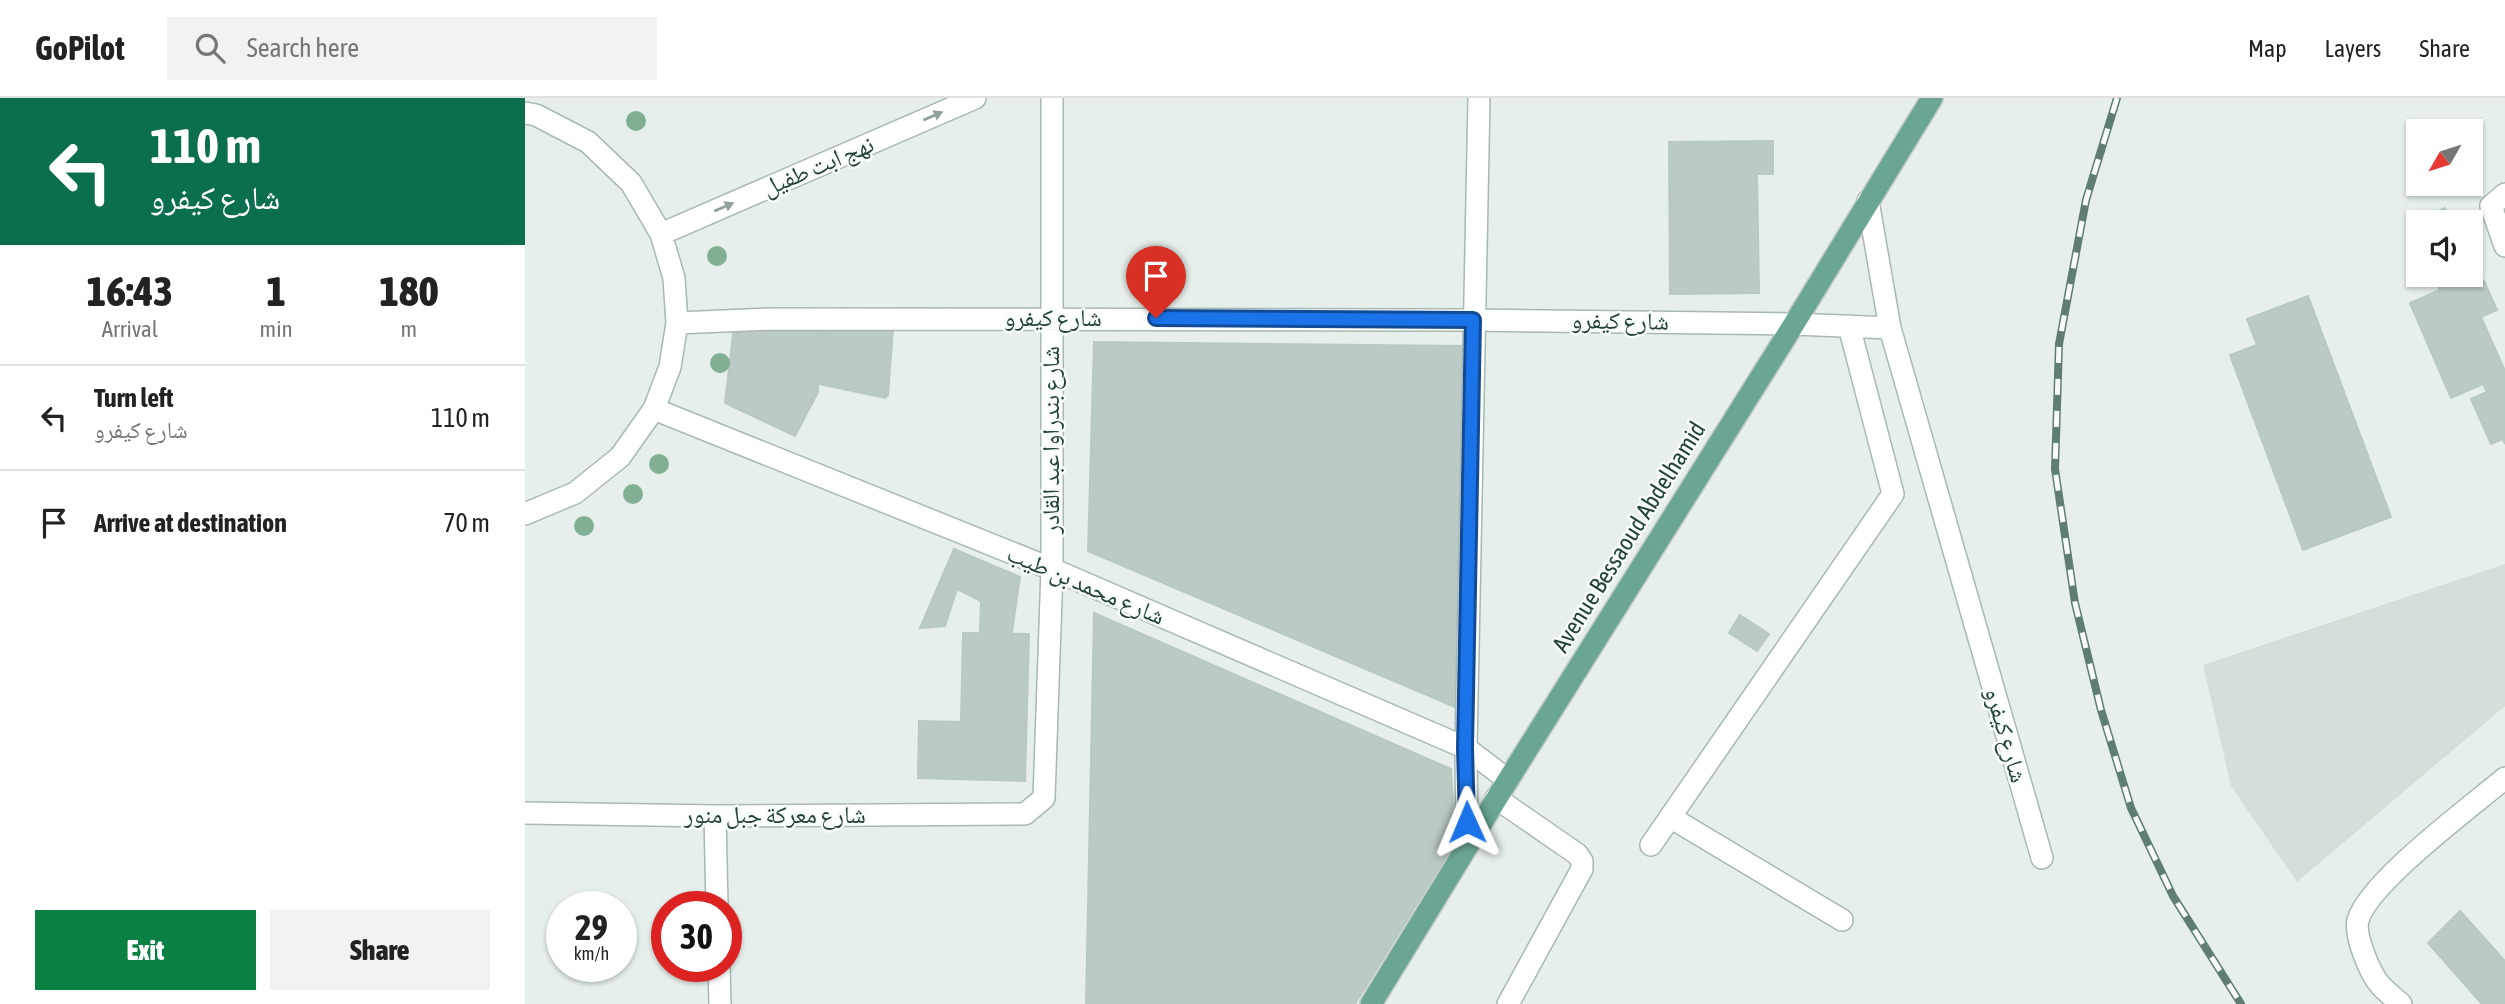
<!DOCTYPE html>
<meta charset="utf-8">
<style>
:root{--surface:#fff;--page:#f2f2f2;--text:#222;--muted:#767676;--line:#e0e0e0;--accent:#0b8043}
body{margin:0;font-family:"Asap Condensed","Noto Naskh Arabic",sans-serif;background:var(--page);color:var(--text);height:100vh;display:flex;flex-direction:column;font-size:26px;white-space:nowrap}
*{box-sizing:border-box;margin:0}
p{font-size:23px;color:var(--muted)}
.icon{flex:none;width:38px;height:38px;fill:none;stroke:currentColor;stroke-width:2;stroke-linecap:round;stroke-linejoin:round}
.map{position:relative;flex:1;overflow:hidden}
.sheet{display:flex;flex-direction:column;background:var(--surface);width:525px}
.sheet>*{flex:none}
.banner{background:#0b6e4f;color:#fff;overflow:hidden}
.needle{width:46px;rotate:231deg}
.fabs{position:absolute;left:1881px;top:21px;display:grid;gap:14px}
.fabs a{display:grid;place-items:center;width:77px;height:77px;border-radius:0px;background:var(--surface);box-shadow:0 2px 5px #0004;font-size:35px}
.speed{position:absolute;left:21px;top:793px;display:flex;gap:14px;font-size:35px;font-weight:700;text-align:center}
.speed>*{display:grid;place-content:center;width:91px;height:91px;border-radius:50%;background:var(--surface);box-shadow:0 2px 5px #0004;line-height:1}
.speed small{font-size:18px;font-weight:400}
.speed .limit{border:10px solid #d22;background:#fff;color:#111}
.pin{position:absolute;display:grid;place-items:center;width:60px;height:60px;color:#fff;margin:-72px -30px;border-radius:50% 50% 50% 0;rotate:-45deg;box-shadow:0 0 7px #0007}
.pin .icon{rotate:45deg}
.me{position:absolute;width:77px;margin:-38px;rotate:359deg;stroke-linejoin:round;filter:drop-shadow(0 0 5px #0008)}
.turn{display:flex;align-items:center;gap:24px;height:147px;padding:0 35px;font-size:32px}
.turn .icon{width:91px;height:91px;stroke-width:2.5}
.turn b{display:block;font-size:49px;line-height:60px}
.eta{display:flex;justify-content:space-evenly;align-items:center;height:119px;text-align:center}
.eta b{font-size:42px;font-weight:800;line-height:49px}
.cta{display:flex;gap:14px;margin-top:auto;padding:14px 35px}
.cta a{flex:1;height:80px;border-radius:0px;background:var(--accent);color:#fff;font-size:28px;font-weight:800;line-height:80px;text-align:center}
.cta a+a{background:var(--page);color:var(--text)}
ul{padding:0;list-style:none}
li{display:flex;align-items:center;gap:21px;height:105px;padding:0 35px;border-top:2px solid var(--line)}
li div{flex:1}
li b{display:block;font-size:26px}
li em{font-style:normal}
header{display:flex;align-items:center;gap:42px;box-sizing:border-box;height:98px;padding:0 35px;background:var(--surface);border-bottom:2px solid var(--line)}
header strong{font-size:33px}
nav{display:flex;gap:38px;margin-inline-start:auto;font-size:24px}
.search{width:490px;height:63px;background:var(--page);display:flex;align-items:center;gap:18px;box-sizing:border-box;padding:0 24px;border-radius:0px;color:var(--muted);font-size:26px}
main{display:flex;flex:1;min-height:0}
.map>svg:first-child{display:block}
.built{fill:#d4dfda}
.building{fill:#bbcac4;stroke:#b8c9c2;stroke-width:2}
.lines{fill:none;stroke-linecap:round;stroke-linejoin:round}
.minor-casing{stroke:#a8b8b2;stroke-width:24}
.major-casing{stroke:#c2cac8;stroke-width:24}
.minor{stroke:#fff;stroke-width:21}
.major{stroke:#6aa596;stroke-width:21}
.rail-casing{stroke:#5f7d75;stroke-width:8}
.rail{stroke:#f7fbf9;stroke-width:5;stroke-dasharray:16;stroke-linecap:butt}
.tree{fill:#80af93}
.oneway{fill:#92a09c}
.route-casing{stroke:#114b97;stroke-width:18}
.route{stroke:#1a73e8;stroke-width:12}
.labels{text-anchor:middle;stroke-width:5;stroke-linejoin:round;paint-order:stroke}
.street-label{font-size:24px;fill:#24423a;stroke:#f7fbf9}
</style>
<header>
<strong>GoPilot</strong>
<div class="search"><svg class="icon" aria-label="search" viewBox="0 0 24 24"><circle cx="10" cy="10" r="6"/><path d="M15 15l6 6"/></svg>Search here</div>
<nav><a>Map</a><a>Layers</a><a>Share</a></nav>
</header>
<main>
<section class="sheet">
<div class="banner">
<div class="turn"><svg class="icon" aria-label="left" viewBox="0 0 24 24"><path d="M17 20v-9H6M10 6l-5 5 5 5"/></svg><div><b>110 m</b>شارع كيفرو</div></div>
</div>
<div class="eta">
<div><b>16:43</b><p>Arrival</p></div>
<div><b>1</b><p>min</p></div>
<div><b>180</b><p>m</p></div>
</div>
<ul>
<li><svg class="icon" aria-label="left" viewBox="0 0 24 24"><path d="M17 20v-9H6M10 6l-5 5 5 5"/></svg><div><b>Turn left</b><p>شارع كيفرو</p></div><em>110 m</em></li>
<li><svg class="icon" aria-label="arrive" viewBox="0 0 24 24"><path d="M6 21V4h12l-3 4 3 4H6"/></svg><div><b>Arrive at destination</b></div><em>70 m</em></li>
</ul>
<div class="cta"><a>Exit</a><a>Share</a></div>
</section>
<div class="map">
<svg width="1980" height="906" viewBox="0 0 1980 906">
<rect width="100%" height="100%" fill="#e6efeb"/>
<!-- built -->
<path class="built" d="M 1980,466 L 1980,608 L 1772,784 L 1706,688 L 1678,567 Z"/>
<!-- building -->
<path class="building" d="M 1248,43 L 1248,76 L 1232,76 L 1234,195 L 1145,196 L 1144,44 Z
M 1920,110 L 1926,124 L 1894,124 L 1894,141 L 1886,125 Z
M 1909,177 L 1941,177 L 1946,188 L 1959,183 L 1972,212 L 1956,219 L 1980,273 L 1980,346 L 1978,341 L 1966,346 L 1946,301 L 1962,294 L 1958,286 L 1926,300 L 1885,205 L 1915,192 Z
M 1783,198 L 1866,419 L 1778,452 L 1705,257 L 1732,247 L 1722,221 Z
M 209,228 L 292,231 L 293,294 L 270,338 L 200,305 Z
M 368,230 L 363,297 L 360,300 L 294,286 L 294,233 Z
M 569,244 L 939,248 L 930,609 L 563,453 Z
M 429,451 L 495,479 L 487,534 L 455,533 L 456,503 L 432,491 L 420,528 L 395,530 Z
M 569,515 L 926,671 L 930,744 L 830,906 L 561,906 Z
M 1215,517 L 1244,536 L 1232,553 L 1204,535 Z
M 438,535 L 504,536 L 500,683 L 393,680 L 394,623 L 436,624 Z
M 1935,813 L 1980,863 L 1980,906 L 1957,906 L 1903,845 Z"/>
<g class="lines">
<defs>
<path id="minor" d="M 0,15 L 11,17 L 63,44 L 106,85 L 136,136 L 149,180 L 152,225 L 145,269 L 129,311 L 95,359 L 50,395 L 0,416
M 1980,96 L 1966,108 L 1980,148
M 1343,103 L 1365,230 L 1517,760
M 136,136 L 450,0
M 152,225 L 245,221 L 948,222 L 1269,226 L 1365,230
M 129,311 L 527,471 L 941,650 L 983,682
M 971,700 L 1052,756 L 1057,763 L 1057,771 L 983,906
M 0,715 L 190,718 L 500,716 L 519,700 L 527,471 L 527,0
M 190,718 L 192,808
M 1145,719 L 1317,822
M 1126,747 L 1368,396 L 1324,228
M 942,749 L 941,650 L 954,0
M 194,868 L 195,906
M 1876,906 C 1869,900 1862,894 1856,888 C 1845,876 1829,837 1833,822 C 1844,784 1947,708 1980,680"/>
<path id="major" d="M 846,906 L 983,682 L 1269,226 L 1407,0"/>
</defs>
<!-- minor casing -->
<use href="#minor" class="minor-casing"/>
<!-- major casing -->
<use href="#major" class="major-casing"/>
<!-- minor -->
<use href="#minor" class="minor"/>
<!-- major -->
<use href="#major" class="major"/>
<defs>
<path id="rail" d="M 1592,0 L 1561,102 L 1534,246 L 1530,371 L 1550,505 L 1576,612 L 1606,710 L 1648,798 L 1716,906"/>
</defs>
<!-- rail casing -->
<use href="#rail" class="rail-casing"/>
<!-- rail -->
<use href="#rail" class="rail"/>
</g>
<!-- trees -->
<g class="tree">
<circle cx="111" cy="23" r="10"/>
<circle cx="192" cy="158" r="10"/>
<circle cx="195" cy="265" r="10"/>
<circle cx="134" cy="366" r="10"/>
<circle cx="108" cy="396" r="10"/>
<circle cx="59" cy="428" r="10"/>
</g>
<!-- one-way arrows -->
<defs><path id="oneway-solid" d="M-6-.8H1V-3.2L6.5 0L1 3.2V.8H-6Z" transform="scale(1.75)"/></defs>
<g class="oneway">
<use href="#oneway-solid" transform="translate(408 18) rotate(-23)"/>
<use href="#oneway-solid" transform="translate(199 109) rotate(-23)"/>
</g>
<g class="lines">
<defs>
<path id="route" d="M 631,220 L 948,222 L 940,650 L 942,724"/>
</defs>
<!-- route casing -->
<use href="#route" class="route-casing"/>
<!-- route -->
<use href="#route" class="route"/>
</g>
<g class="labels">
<!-- street labels -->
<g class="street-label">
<text transform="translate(293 68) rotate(-23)" y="8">نهج ابت طفيل</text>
<text x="528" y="228">شارع كيفرو</text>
<text transform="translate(1095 223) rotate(1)" y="8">شارع كيفرو</text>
<text transform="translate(526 342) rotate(-90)" y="8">شارع بندراوا عبد القادر</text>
<text transform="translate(1104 439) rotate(-58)" y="8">Avenue Bessaoud Abdelhamid</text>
<text transform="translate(561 487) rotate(23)" y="8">شارع محمد بن طيب</text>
<text transform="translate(1481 637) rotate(74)" y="8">شارع كيفرو</text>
<text x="250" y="725">شارع معركة جبل منور</text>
</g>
</g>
</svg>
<div class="fabs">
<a><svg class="needle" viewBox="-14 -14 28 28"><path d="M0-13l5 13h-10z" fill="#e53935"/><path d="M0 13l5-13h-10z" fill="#767676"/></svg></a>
<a><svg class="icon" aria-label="sound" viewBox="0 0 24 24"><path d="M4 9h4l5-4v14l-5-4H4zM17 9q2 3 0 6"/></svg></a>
</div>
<div class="speed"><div>29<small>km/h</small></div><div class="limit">30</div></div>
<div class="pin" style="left:631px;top:220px;background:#d93025"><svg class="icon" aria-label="arrive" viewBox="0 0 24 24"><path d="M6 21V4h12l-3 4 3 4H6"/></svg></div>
<svg class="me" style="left:942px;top:724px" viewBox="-20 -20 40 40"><path d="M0-17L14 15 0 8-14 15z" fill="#1a73e8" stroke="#fff" stroke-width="4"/></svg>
</div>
</main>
